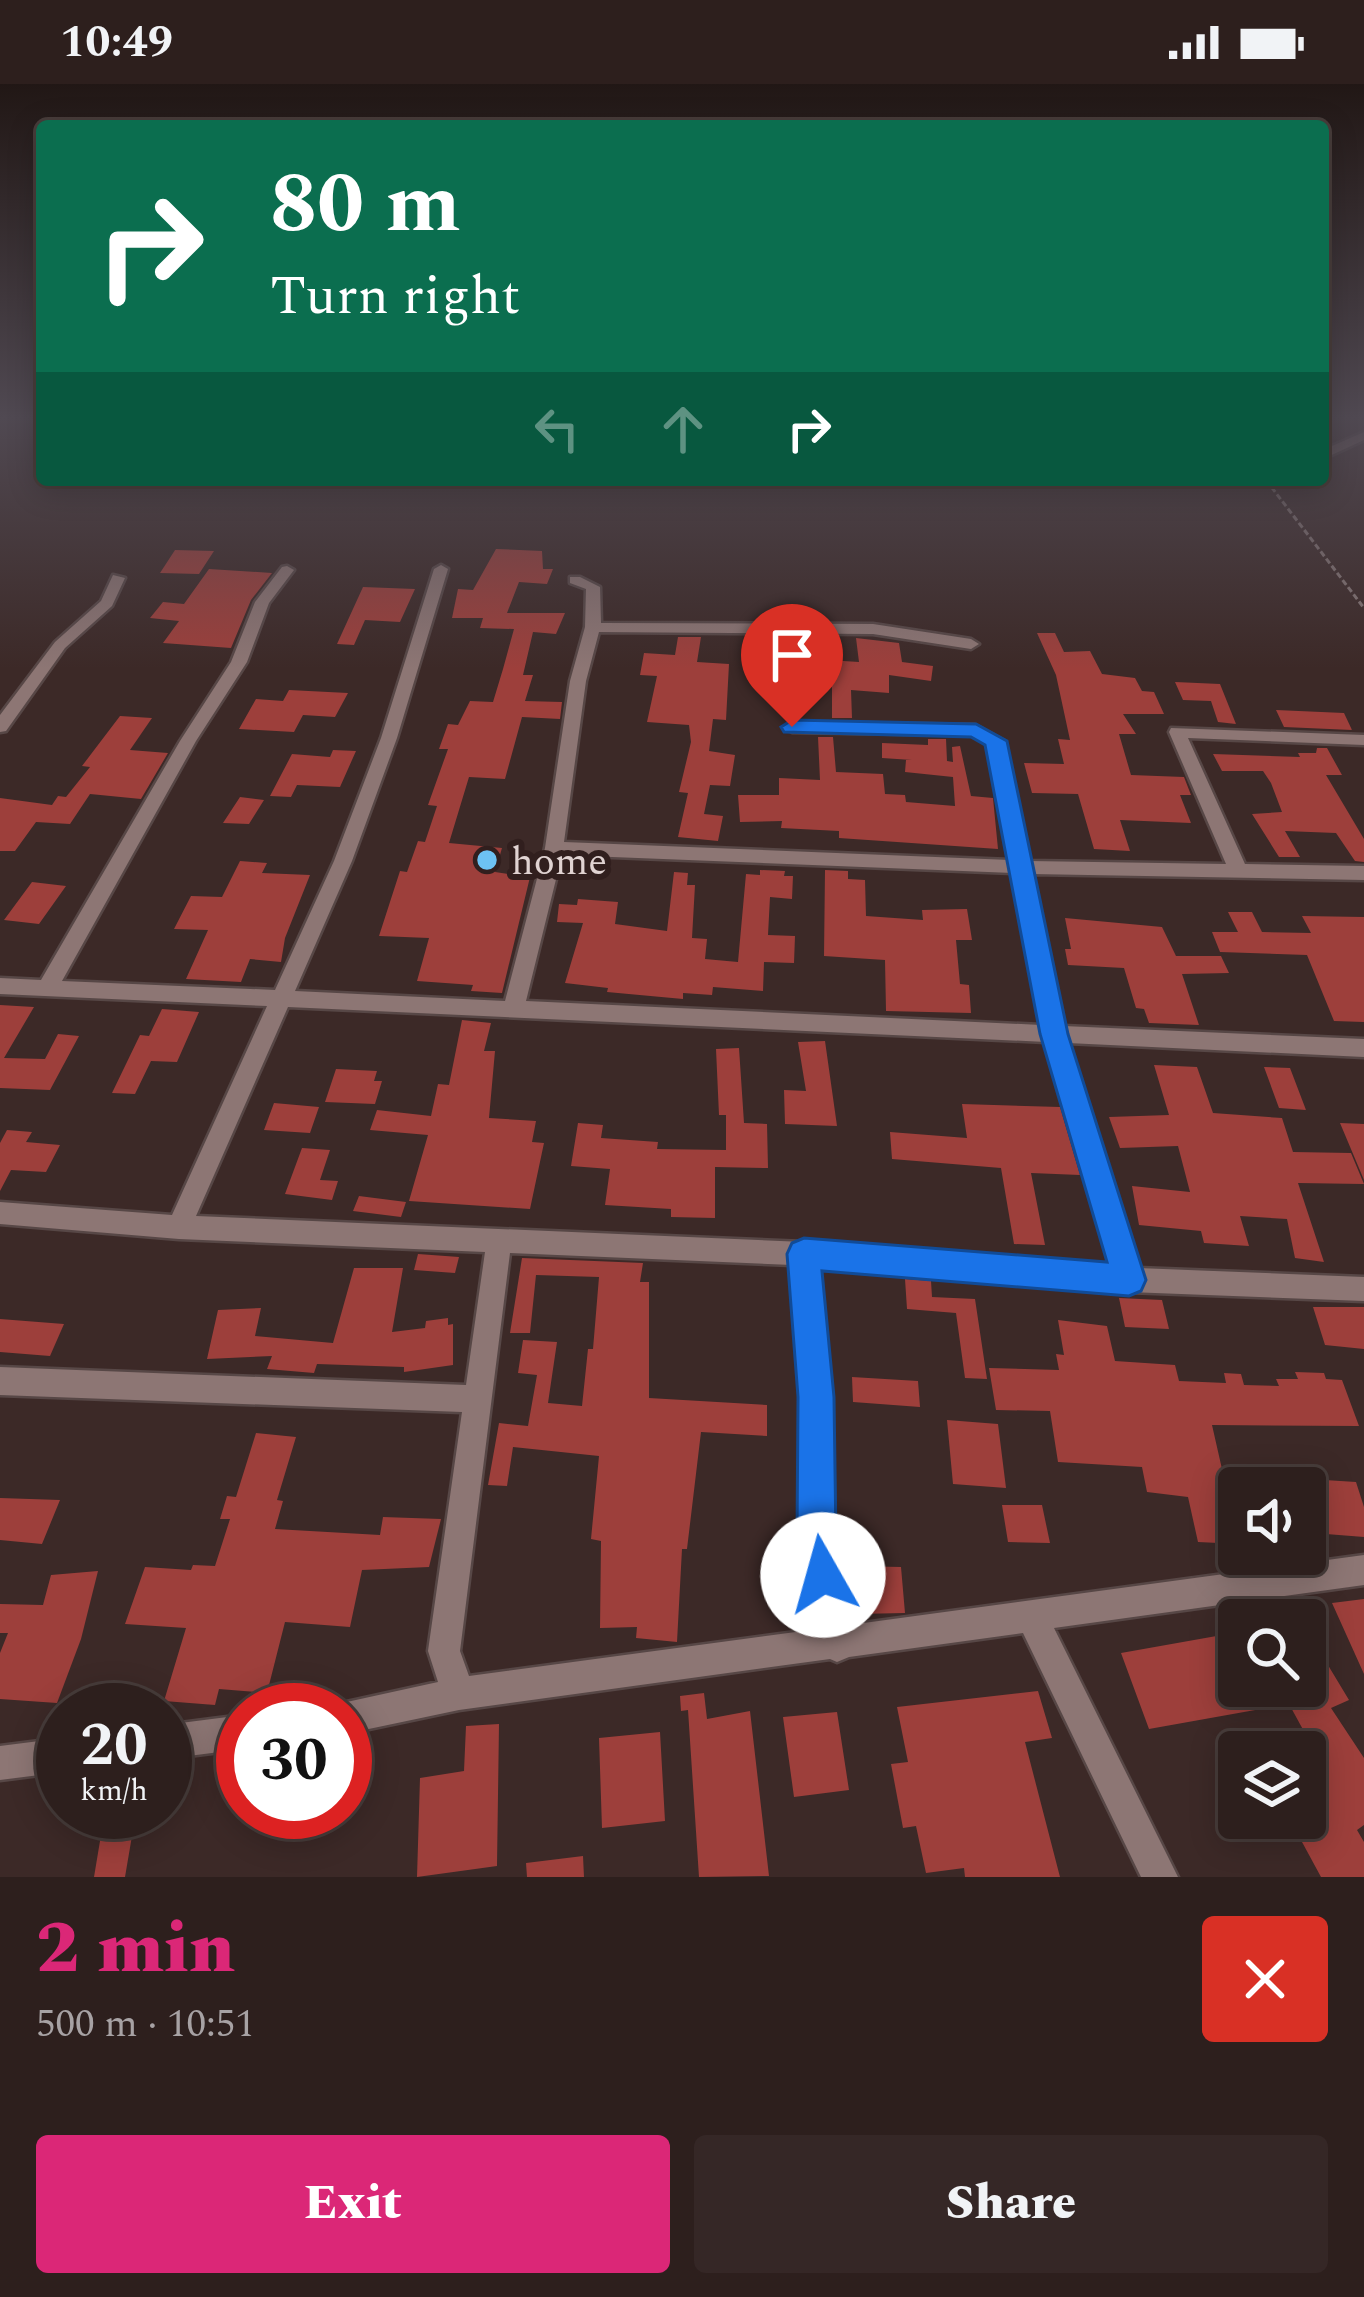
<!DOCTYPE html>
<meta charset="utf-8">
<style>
:root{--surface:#2d1f1d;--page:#352726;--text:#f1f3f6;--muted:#a7a2a4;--line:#483d3b;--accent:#db2777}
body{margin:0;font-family:Spectral,serif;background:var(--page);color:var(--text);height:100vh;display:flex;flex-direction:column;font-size:45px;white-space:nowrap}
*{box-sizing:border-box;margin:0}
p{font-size:39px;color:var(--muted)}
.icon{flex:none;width:66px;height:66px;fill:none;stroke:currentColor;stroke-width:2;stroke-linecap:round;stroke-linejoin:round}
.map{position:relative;height:1793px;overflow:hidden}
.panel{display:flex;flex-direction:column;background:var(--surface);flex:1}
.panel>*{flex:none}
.banner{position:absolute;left:36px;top:36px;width:1293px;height:366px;border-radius:12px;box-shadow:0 6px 30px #0003,0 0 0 3px var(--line);background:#0b6e4f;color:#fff;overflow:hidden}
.tools{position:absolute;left:1218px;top:1383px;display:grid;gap:24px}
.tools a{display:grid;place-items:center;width:108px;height:108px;border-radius:12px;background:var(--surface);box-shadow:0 6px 30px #0003,0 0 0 3px var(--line);font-size:60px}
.speed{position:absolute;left:36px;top:1599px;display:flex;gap:24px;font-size:60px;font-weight:700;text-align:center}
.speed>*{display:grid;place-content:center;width:156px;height:156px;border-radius:50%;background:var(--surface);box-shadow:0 6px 30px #0003,0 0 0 3px var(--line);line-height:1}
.speed small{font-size:30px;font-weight:400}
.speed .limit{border:18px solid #d22;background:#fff;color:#111}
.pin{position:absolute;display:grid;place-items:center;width:102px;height:102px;color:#fff;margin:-123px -51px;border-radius:50% 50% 50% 0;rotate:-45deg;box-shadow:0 0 12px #0007}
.pin .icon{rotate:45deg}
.me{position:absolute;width:132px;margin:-66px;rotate:353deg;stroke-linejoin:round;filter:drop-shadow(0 0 9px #0008)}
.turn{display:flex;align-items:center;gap:42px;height:252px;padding:0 36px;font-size:54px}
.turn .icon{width:156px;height:156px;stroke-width:2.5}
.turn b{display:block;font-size:84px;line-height:102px}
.lanes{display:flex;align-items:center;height:114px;padding:0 36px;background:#0003;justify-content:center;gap:60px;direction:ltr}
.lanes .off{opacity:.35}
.round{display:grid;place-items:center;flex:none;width:126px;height:126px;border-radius:12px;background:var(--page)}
.overview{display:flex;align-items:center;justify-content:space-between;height:204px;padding:0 36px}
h1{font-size:72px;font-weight:800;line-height:90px;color:var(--accent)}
.cta{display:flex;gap:24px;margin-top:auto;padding:24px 36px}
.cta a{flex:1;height:138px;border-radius:12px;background:var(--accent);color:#fff;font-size:48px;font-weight:800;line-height:138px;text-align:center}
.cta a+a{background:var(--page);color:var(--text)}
.status{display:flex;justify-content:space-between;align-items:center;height:84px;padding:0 60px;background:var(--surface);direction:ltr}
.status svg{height:33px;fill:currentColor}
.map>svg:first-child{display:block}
.building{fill:#9d3f3b}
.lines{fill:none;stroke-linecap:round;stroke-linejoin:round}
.minor-casing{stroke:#574746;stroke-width:5}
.path{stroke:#877776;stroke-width:3;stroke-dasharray:6 3;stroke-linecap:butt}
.minor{fill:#8d7674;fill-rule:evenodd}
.route{fill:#1a73e8;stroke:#114b97;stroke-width:3}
.poi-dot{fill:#6dc2f3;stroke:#311f1e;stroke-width:4.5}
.labels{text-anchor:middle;stroke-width:12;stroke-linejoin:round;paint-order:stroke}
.poi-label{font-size:39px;fill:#e0d3d2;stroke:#311f1e;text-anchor:start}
</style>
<div class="status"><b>10:49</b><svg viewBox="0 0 49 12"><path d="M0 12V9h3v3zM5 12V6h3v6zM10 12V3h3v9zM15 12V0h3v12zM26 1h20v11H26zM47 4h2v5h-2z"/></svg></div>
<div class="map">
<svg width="1364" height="1793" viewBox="0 0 1364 1793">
<rect width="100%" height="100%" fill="#3c2927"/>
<!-- building -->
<path class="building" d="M 496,465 L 542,467 L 543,485 L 553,485 L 547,500 L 519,498 L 507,529 L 565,529 L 556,550 L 533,548 L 523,591 L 533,591 L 525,617 L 562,618 L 560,635 L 522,633 L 505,695 L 469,693 L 449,759 L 502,764 L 495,788 L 530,793 L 502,909 L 471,907 L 473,901 L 417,897 L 429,854 L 379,852 L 400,787 L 407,788 L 418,757 L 425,758 L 437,722 L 428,721 L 448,665 L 439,665 L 448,640 L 458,641 L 470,617 L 493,618 L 503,585 L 514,545 L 480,544 L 483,534 L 452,534 L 458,505 L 473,506 Z
M 175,466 L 214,467 L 199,490 L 160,489 Z
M 209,485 L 272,489 L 251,516 L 231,564 L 163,559 L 179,537 L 150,534 L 163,518 L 184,520 Z
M 363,503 L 415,505 L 400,538 L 365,536 L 354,561 L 337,560 Z
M 1037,549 L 1055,549 L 1064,568 L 1090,567 L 1102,590 L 1135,594 L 1142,607 L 1154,608 L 1164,630 L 1123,630 L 1136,650 L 1119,650 L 1131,691 L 1184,693 L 1191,711 L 1180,711 L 1191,739 L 1120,736 L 1130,767 L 1094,765 L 1078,710 L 1032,709 L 1024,679 L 1064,680 L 1058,655 L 1070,656 L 1056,591 Z
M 678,553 L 701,553 L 697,578 L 729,580 L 726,636 L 713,635 L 709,667 L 735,671 L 730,702 L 710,701 L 704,730 L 723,732 L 718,757 L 678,753 L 688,709 L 679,708 L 691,658 L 689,641 L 647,638 L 657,592 L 640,591 L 644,569 L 675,571 Z
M 856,554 L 899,559 L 902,578 L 933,582 L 931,597 L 889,591 L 889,609 L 851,606 L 852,634 L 832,634 L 832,595 L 811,594 L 812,575 L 859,578 Z
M 1175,598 L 1220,600 L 1236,640 L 1218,638 L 1211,617 L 1183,616 Z
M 289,606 L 348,609 L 335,633 L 303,631 L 294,648 L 239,645 L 256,615 L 283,617 Z
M 1276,626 L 1344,629 L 1352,646 L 1284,643 Z
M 120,632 L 152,634 L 130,666 L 168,669 L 141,715 L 90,710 L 70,740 L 36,738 L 15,767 L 0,767 L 0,714 L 52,721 L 58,712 L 66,713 L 90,683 L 82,682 Z
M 818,653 L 833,653 L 836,688 L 883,690 L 885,710 L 905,711 L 906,718 L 955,722 L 953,693 L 905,688 L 906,676 L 912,676 L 882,674 L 882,659 L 928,661 L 928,655 L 946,655 L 947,677 L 953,678 L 952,663 L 960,662 L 971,712 L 993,714 L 998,765 L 839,754 L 839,747 L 781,744 L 782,737 L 740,738 L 738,711 L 779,711 L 779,694 L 820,696 Z
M 1317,664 L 1327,664 L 1342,691 L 1326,691 L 1364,755 L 1364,778 L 1355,777 L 1336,749 L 1285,747 L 1300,773 L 1279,773 L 1252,730 L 1282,728 L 1271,699 L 1263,687 L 1222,687 L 1213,670 L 1300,673 L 1298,669 L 1316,669 Z
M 333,666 L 356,667 L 340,703 L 297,701 L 291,713 L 270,712 L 292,670 L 330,673 Z
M 240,713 L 264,716 L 249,740 L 223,739 Z
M 240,777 L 267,779 L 262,789 L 310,791 L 285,854 L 281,878 L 250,875 L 241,898 L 186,895 L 208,846 L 174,845 L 191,812 L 222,813 Z
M 760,786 L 785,787 L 784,792 L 793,792 L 792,815 L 770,813 L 768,851 L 795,852 L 794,879 L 764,878 L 763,907 L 713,903 L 712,911 L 683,909 L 683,915 L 607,908 L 608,904 L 565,899 L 583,839 L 557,838 L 559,820 L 577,821 L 578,815 L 618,818 L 615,840 L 667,847 L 674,788 L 688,789 L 687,801 L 695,801 L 692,854 L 707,855 L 705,875 L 738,878 L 746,790 L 760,791 Z
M 825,786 L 848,787 L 848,795 L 865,796 L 866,832 L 923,836 L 922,826 L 967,825 L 972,856 L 956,856 L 960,900 L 969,901 L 971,929 L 886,927 L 885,876 L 824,872 Z
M 32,798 L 66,802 L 39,840 L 4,836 Z
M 1228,828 L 1252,828 L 1262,848 L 1311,849 L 1302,832 L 1364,833 L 1364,938 L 1334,937 L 1307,871 L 1220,868 L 1212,848 L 1238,848 Z
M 1065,834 L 1162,843 L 1176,872 L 1221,872 L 1229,889 L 1182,890 L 1199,941 L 1149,939 L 1144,925 L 1136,924 L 1124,884 L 1068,881 L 1065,865 L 1071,865 Z
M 0,921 L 34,923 L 4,974 L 45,975 L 58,950 L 79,952 L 50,1006 L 0,1004 Z
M 162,925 L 199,928 L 177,978 L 151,977 L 135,1010 L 112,1009 L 140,951 L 149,952 Z
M 462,936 L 491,939 L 484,967 L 495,967 L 489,1034 L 536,1037 L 532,1058 L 544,1059 L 530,1125 L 409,1117 L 428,1051 L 370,1046 L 377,1026 L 431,1032 L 438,1000 L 449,1001 Z
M 825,957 L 837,1042 L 785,1040 L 784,1006 L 806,1007 L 798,958 Z
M 739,964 L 744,1039 L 767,1040 L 768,1084 L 715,1083 L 715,1134 L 671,1133 L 671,1125 L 605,1121 L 610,1085 L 571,1082 L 578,1039 L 603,1041 L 601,1054 L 658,1058 L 657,1065 L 726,1066 L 726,1031 L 719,1031 L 716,965 Z
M 1154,981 L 1197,983 L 1213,1029 L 1282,1034 L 1293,1068 L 1351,1069 L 1364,1100 L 1298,1099 L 1324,1178 L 1295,1174 L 1287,1135 L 1240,1132 L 1249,1162 L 1204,1159 L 1201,1147 L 1139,1141 L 1132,1102 L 1190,1108 L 1178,1062 L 1120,1064 L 1109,1033 L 1169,1031 Z
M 1264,983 L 1290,984 L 1306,1026 L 1279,1024 Z
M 336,985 L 377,987 L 374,997 L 382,997 L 375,1020 L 325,1018 Z
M 274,1019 L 319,1023 L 310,1049 L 264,1046 Z
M 962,1020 L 1060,1023 L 1080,1091 L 1031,1089 L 1045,1161 L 1014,1160 L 1001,1084 L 892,1075 L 890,1048 L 967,1054 Z
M 1340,1039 L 1364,1040 L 1364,1096 Z
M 7,1046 L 32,1048 L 26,1058 L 60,1061 L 46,1088 L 11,1086 L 0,1107 L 0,1059 Z
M 302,1064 L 330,1066 L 320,1096 L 338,1097 L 332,1116 L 285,1110 Z
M 359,1112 L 406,1118 L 401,1133 L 353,1127 Z
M 418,1170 L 459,1173 L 455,1189 L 414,1186 Z
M 522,1174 L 643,1179 L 640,1198 L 649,1198 L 649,1314 L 767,1321 L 767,1352 L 701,1348 L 687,1465 L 682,1465 L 677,1558 L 636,1554 L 637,1543 L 600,1544 L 601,1457 L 591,1455 L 599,1372 L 513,1363 L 507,1402 L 488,1401 L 499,1339 L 528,1342 L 537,1291 L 518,1289 L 523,1256 L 557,1258 L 548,1319 L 582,1322 L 588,1265 L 593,1265 L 599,1193 L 536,1191 L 530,1249 L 510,1249 Z
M 354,1184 L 403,1184 L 392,1248 L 425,1244 L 426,1237 L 448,1234 L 448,1241 L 453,1240 L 453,1281 L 404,1288 L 404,1283 L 317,1280 L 314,1289 L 267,1285 L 272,1272 L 207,1275 L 218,1226 L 261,1224 L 255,1252 L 333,1259 Z
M 905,1195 L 931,1197 L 932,1213 L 975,1215 L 987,1295 L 965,1294 L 956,1229 L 907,1225 Z
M 1119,1214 L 1162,1216 L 1169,1245 L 1125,1243 Z
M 1313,1223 L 1364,1223 L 1364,1265 L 1325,1261 Z
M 0,1235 L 64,1240 L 50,1272 L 0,1268 Z
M 1058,1236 L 1107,1242 L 1115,1277 L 1175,1281 L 1179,1297 L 1226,1299 L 1224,1289 L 1241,1290 L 1244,1301 L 1279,1302 L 1276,1295 L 1298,1295 L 1295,1288 L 1324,1289 L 1326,1295 L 1342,1296 L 1359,1342 L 1212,1341 L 1239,1460 L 1198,1458 L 1188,1413 L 1147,1408 L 1142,1383 L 1058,1378 L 1050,1327 L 996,1326 L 989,1284 L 1059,1286 L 1056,1270 L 1064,1271 Z
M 852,1293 L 918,1297 L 920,1323 L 853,1318 Z
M 947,1336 L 998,1340 L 1006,1404 L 953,1400 Z
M 256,1349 L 296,1353 L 277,1416 L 283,1417 L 275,1445 L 380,1451 L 383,1433 L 441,1435 L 429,1483 L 362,1486 L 350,1543 L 285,1538 L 267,1609 L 219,1605 L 215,1621 L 164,1617 L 186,1544 L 125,1540 L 145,1483 L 191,1486 L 193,1481 L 215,1482 L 230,1435 L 220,1435 L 227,1412 L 236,1413 Z
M 1309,1395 L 1356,1398 L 1364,1423 L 1364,1453 L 1326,1450 Z
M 0,1414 L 60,1416 L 42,1460 L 0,1456 Z
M 1002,1421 L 1042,1421 L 1050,1459 L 1008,1458 Z
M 783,1447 L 797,1448 L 803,1500 L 782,1499 Z
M 854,1482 L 901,1483 L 905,1529 L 857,1530 Z
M 98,1487 L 81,1555 L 57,1619 L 0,1615 L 0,1569 L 8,1549 L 0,1549 L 0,1520 L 43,1521 L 51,1491 Z
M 1364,1515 L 1364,1590 L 1332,1519 Z
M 1305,1543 L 1349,1616 L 1331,1624 L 1364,1674 L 1364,1741 L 1357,1746 L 1364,1758 L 1364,1793 L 1321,1793 L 1289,1734 L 1305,1734 L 1305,1679 L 1318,1673 L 1289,1620 L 1149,1645 L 1121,1569 L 1239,1548 L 1239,1602 L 1305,1602 Z
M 1038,1607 L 1052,1654 L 1025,1658 L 1060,1793 L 965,1793 L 964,1784 L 926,1789 L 916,1742 L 903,1744 L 891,1680 L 908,1678 L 897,1623 Z
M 704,1609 L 707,1635 L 750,1627 L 769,1792 L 699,1793 L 688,1626 L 681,1627 L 680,1612 Z
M 837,1628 L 849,1706 L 794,1713 L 783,1633 Z
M 499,1640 L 497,1782 L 417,1793 L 420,1694 L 464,1687 L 466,1642 Z
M 660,1648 L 665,1737 L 602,1744 L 599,1654 Z
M 133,1746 L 125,1793 L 94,1793 L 101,1751 Z
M 583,1772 L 584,1793 L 527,1793 L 526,1779 Z"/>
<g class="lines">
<defs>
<path id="minor" d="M 1364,348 L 1364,356 L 1323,375 L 1323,366 Z
M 441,481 L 448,485 L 397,654 L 352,777 L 295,907 L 505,917 L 545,764 L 570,597 L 585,543 L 586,505 L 570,499 L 570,493 L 580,493 L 600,503 L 601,539 L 873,540 L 971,555 L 979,560 L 971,565 L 873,550 L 599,548 L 586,597 L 564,758 L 1010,776 L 988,660 L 972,651 L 792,648 L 784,643 L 792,638 L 975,641 L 1004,657 L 1029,777 L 1226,780 L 1169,648 L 1171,644 L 1364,651 L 1364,661 L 1188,654 L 1245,780 L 1364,782 L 1364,796 L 1032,790 L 1063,942 L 1364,955 L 1364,973 L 1068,959 L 1138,1184 L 1364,1193 L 1364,1217 L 1129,1208 L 818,1183 L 830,1313 L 831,1455 L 849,1541 L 1364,1471 L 1364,1501 L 1054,1544 L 1178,1793 L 1141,1793 L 1023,1549 L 849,1573 L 837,1578 L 830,1575 L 459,1626 L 345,1650 L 345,1626 L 331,1626 L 333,1621 L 438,1598 L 428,1567 L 462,1328 L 0,1311 L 0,1283 L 466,1301 L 485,1168 L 179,1155 L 0,1140 L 0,1118 L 172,1131 L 267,922 L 0,910 L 0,894 L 41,896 L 180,657 L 231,578 L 255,518 L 282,483 L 287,482 L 294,486 L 269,519 L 247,578 L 196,657 L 62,897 L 275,906 L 334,777 L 381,654 L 434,485 ZM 562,771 L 1013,789 L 1041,941 L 526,917 ZM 288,923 L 1046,958 L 1112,1182 L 804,1158 L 196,1132 ZM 510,1169 L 792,1181 L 802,1313 L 801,1455 L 818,1545 L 469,1592 L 460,1567 Z
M 113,491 L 125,494 L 112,522 L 65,564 L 6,647 L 0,648 L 0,631 L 55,558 L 101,517 Z
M 243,1631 L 243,1665 L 165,1675 L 165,1641 Z
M 63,1654 L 63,1688 L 0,1696 L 0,1662 Z"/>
</defs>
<!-- minor casing -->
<use href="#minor" class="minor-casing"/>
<!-- path -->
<path class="path" d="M 1266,396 L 1364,524"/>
<!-- minor -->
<use href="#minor" class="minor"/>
</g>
<!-- sky -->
<linearGradient id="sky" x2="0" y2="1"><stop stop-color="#211715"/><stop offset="0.57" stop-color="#504952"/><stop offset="1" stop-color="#504952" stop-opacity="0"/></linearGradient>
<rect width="1364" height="585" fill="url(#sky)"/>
<!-- route -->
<path class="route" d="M 792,636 L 976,640 L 1007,657 L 1068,950 L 1146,1196 L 1141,1207 L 1129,1212 L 822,1187 L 834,1313 L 836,1455 L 843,1491 L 837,1505 L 823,1511 L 809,1505 L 797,1455 L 798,1313 L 787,1170 L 792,1159 L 804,1154 L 1107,1178 L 1040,950 L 985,661 L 971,653 L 784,648 L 781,643 Z"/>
<!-- markers -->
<circle class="poi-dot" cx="487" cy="776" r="12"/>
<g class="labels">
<!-- poi labels -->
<g class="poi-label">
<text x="511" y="790">home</text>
</g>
</g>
</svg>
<div class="tools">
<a><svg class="icon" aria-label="sound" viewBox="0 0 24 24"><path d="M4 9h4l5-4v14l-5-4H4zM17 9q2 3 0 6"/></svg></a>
<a><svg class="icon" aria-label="search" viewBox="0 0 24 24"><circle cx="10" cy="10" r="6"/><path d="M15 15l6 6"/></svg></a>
<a><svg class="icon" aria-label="layers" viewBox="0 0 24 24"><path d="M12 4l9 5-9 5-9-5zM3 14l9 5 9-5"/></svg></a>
</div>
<div class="speed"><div>20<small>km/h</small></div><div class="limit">30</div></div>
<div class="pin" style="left:792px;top:643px;background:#d93025"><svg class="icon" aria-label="arrive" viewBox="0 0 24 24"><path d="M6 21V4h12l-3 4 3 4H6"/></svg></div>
<svg class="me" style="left:823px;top:1491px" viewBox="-20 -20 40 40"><circle r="19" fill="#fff"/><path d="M0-13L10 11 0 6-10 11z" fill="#1a73e8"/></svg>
<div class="banner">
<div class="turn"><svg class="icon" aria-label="right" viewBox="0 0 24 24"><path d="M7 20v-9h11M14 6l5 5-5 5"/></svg><div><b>80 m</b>Turn right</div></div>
<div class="lanes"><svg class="icon off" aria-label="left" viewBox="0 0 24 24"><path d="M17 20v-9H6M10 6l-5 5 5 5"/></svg><svg class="icon off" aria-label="ahead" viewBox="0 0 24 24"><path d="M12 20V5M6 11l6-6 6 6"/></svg><svg class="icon" aria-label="right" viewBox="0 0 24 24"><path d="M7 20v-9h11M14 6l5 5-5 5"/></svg></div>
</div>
</div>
<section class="panel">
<div class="overview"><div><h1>2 min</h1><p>500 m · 10:51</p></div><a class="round" style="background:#d93025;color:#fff"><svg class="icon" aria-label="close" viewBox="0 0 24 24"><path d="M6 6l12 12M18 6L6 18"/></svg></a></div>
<div class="cta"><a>Exit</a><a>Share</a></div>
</section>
